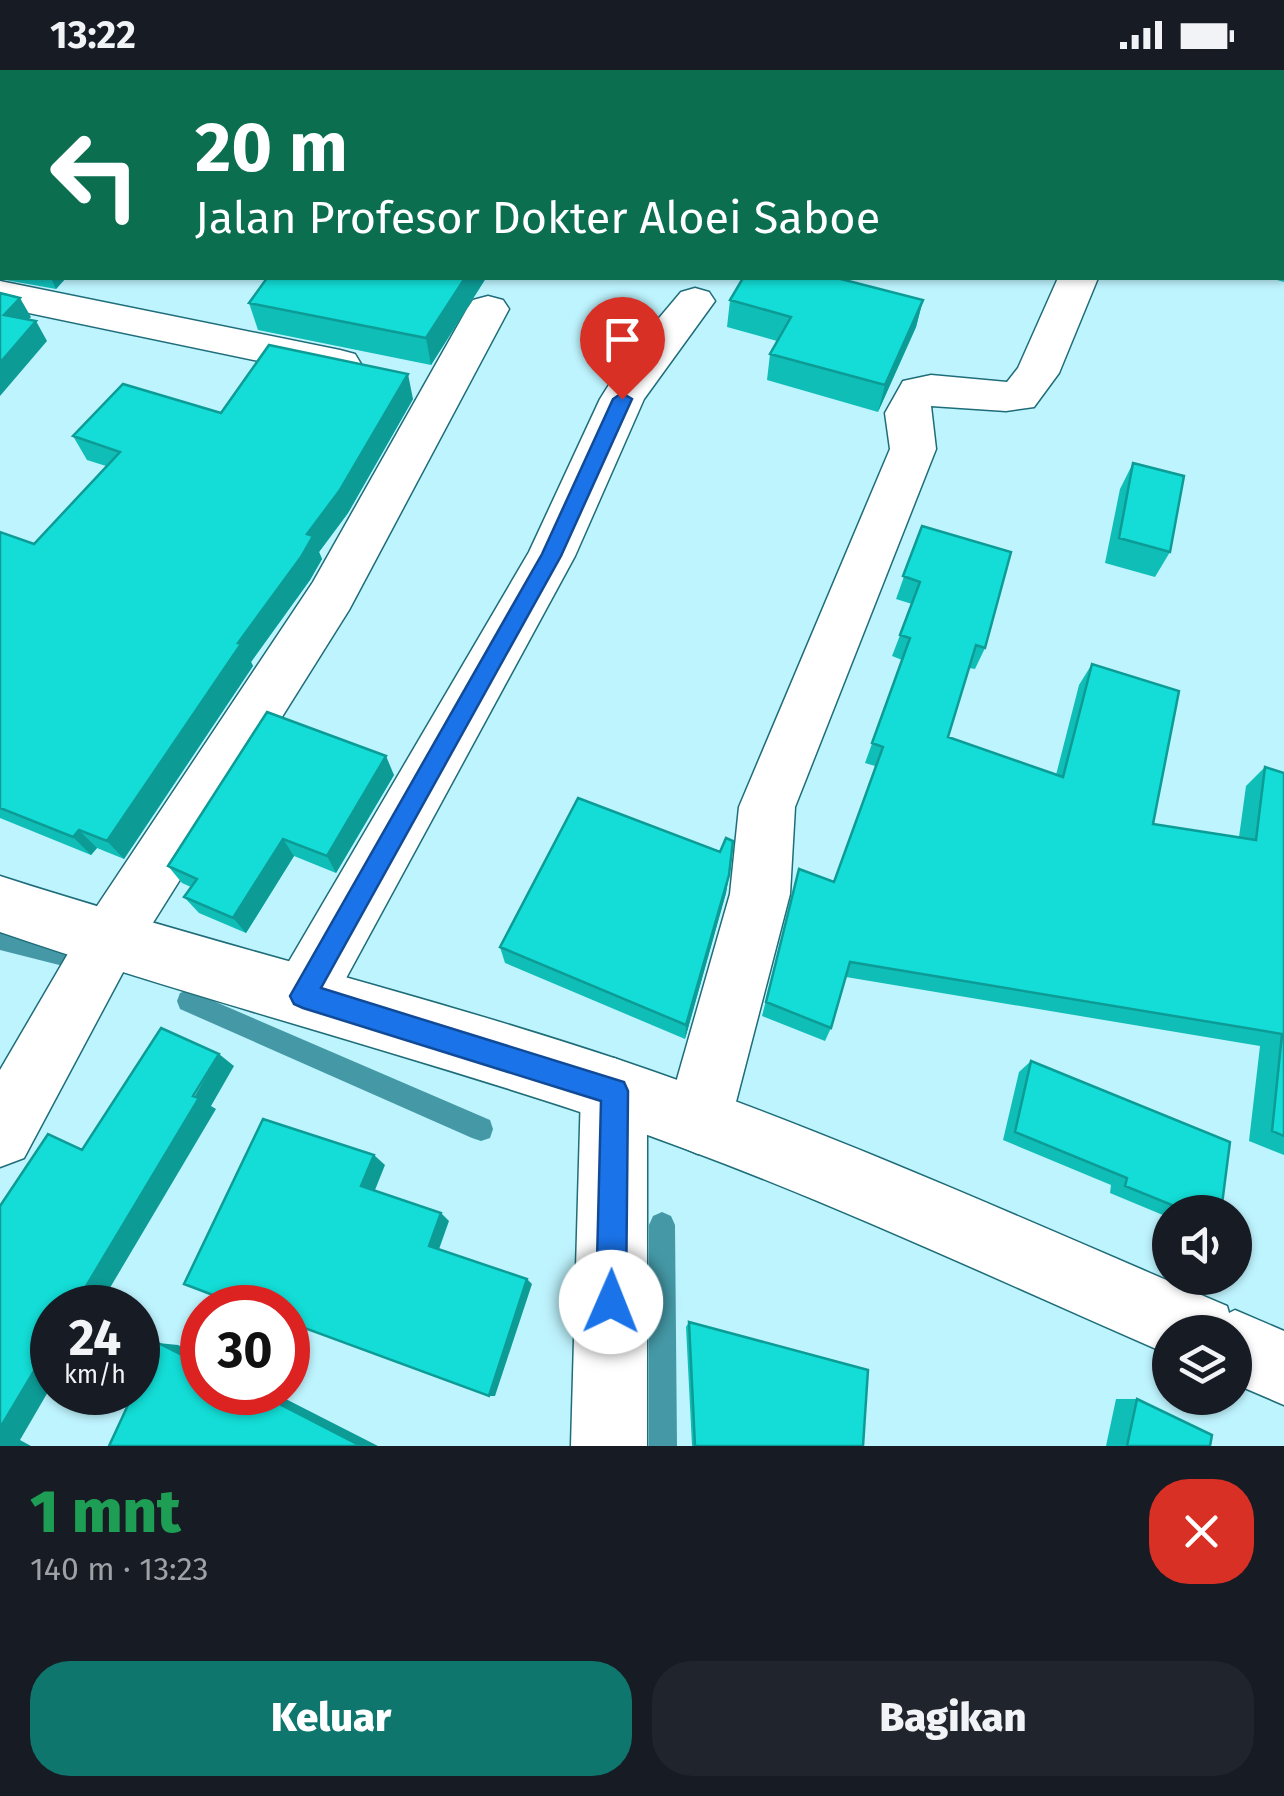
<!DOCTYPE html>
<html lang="id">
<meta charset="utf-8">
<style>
:root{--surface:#171b24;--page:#20242c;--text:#f1f3f6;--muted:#9ea1a6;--accent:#0f766e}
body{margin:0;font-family:"Fira Sans",sans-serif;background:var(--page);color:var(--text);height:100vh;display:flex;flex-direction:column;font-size:38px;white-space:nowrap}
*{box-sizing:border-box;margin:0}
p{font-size:32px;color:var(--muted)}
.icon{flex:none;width:55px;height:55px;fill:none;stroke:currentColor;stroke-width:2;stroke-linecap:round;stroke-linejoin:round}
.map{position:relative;height:1376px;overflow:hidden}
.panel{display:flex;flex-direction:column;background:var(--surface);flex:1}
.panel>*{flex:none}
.top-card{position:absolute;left:0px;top:0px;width:1285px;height:210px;box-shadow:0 2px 8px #0004;background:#0b6e4f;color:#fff;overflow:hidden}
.fabs{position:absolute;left:1152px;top:1125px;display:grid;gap:20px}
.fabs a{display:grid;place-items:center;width:100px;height:100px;border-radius:50%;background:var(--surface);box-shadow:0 2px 8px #0004;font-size:50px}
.speed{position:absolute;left:30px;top:1215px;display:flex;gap:20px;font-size:50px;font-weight:700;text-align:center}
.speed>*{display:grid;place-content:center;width:130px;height:130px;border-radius:50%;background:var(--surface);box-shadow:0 2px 8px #0004;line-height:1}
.speed small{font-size:25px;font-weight:400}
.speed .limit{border:15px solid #d22;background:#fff;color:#111}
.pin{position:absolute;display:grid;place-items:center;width:85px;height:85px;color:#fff;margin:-102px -42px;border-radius:50% 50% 50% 0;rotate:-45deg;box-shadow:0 0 10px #0007}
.pin .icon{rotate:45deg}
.me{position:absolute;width:110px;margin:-55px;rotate:1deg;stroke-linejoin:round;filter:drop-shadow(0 0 8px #0008)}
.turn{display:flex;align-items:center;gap:35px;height:210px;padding:0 30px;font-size:45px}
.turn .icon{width:130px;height:130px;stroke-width:2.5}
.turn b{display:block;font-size:70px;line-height:85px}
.round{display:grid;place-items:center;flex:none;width:105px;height:105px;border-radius:40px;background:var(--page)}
.summary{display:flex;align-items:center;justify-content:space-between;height:170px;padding:0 30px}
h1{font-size:60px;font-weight:800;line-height:75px;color:#1e9e55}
.primary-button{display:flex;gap:20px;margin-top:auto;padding:20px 30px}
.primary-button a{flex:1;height:115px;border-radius:40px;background:var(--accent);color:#fff;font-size:40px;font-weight:800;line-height:115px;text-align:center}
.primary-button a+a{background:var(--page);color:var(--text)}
.status{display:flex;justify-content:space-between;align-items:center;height:70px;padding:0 50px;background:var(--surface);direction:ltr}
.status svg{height:28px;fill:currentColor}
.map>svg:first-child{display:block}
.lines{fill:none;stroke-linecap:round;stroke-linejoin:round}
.stream{fill:#4599a7;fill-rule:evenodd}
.river{fill:#4599a7;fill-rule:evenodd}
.street-casing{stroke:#1f6d7a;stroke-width:3}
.secondary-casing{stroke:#1f6d7a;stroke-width:3}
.street{fill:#fff;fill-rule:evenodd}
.secondary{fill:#fff;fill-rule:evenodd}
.wall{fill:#10beb8}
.shaded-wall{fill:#0d9b96}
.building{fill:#13ddd6;stroke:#0d9b96;stroke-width:2.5}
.route{fill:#1a73e8;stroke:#114b97;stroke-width:2.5}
</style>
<div class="status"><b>13:22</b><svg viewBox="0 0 49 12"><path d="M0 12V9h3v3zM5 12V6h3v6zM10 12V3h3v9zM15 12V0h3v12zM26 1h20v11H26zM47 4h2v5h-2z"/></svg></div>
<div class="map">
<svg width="1284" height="1376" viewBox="0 0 1284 1376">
<rect width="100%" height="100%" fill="#bef4fe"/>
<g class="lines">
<!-- stream -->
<path class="stream" d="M 0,860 L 83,879 L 91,882 L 94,890 L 91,898 L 83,901 L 0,880 Z
M 188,920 L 490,1050 L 493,1059 L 490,1068 L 481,1071 L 472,1068 L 180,939 L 177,931 L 180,923 Z
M 662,1142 L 671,1146 L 675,1155 L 677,1376 L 649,1376 L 649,1155 L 653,1146 Z"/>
<!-- river -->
<path class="river" d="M 1158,0 L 1239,0 L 1240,2 L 1159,2 Z"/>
<defs>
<path id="street" d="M 1058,208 L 1098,208 L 1059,303 L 1034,337 L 1006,341 L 931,336 L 936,379 L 795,737 L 790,824 L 731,1051 L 721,1074 L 698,1084 L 675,1074 L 665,1051 L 730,824 L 739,737 L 890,379 L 885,343 L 903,311 L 931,305 L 1007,312 L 1018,298 Z
M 0,211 L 340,280 L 355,284 L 361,294 L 355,304 L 340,308 L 0,237 Z
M 695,218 L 709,222 L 715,231 L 644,329 L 575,486 L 325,947 L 303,956 L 281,947 L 272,926 L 281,905 L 529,482 L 600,329 L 627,286 L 681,222 Z
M 488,226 L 503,230 L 509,239 L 349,540 L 129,891 L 24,1088 L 0,1097 L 0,1000 L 87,851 L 313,512 L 467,239 L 473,230 Z
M 614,988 L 637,998 L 647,1021 L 647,1376 L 571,1376 L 581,1021 L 591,998 Z"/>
<path id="secondary" d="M 0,806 C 204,872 413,921 617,989 C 825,1059 1025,1150 1227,1236 L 1229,1243 L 1235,1240 L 1284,1261 L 1284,1335 L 1235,1314 L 1235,1262 L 1170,1262 L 1170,1285 C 986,1205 803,1118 613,1053 C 410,984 202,931 0,862 Z"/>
</defs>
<!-- street casing -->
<use href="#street" class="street-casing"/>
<!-- secondary casing -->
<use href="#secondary" class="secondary-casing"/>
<!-- street -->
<use href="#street" class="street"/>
<!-- secondary -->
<use href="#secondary" class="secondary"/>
</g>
<!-- wall -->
<path class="wall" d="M 0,0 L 176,0 L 177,2 L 2,2 L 2,208 L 66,208 L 56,219 L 0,209 Z
M 1282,84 L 1284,84 L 1284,212 L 1270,208 L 1282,208 Z
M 267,208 L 486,208 L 431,295 L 258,260 L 249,233 Z
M 730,230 L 923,230 L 916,257 L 878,342 L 767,310 L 770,284 L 777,271 L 727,257 Z
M 413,329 L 348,443 L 319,482 L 322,489 L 310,510 L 251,592 L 253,596 L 124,789 L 97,778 L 91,785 L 0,748 L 0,462 L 34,474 L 106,396 L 87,390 L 73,366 Z
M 1133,393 L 1170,482 L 1155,507 L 1105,493 L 1120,419 Z
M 922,456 L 985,578 L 975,599 L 969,598 L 948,667 L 1056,705 L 1079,615 L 1092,594 L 1153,754 L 1239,767 L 1246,716 L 1265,697 L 1284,703 L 1284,1085 L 1249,1071 L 1260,976 L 846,907 L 831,958 L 825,971 L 762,946 L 799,799 L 834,812 L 875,696 L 865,693 L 902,590 L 892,586 L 912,534 L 896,529 Z
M 394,705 L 336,803 L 294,786 L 246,863 L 199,843 L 184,827 L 191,817 L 182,813 L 168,796 Z
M 729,805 L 726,823 L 685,969 L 505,893 L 500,877 Z
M 1031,991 L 1221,1142 L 1170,1142 L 1170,1148 L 1110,1123 L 1111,1115 L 1003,1070 L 1019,1002 Z
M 689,1252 L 863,1376 L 692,1376 L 686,1257 Z
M 1116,1329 L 1137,1329 L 1210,1376 L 1106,1376 Z"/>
<!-- shaded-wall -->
<path class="shaded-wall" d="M 151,0 L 176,0 L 177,2 L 148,2 Z
M 51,208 L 66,208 L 56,219 Z
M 465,208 L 486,208 L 431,295 L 426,268 Z
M 20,228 L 31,247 L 15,265 L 4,245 Z
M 923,230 L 916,257 L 878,342 L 885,315 Z
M 36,251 L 47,271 L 0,326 L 0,293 Z
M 408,304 L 413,329 L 348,443 L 319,482 L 322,489 L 310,510 L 251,592 L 253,596 L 124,789 L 107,771 L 238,573 Z
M 386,686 L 394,705 L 336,803 L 327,786 Z
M 79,760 L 97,778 L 91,785 L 73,767 Z
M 283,769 L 294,786 L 246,863 L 233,848 Z
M 729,805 L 726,823 L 685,969 L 686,955 Z
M 219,984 L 234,996 L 211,1036 L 216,1039 L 98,1238 L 73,1238 Z
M 374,1085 L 385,1095 L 373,1125 L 361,1116 Z
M 441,1143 L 449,1151 L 438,1182 L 429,1176 Z
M 527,1209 L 532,1214 L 495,1326 L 489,1326 Z
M 52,1271 L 52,1315 L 20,1370 L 31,1376 L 0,1376 L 0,1358 Z
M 158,1273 L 178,1275 L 202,1287 L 202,1295 Z
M 256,1322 L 272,1322 L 378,1376 L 361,1376 Z"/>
<!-- building -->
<path class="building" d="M 0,0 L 151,0 L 148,2 L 2,2 L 2,191 L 0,191 Z
M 1282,84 L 1284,84 L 1284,189 L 1282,188 Z
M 267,208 L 465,208 L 426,268 L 249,233 Z
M 743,208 L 837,208 L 923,230 L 885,315 L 770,284 L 791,247 L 730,230 Z
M 0,223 L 20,228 L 4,245 L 36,251 L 0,293 Z
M 269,275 L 408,304 L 340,420 L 307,464 L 313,466 L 301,487 L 238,573 L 241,574 L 107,771 L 79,760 L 73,767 L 0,738 L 0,462 L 34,474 L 120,382 L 73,366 L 123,314 L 221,343 Z
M 1133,393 L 1184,406 L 1170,482 L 1119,468 Z
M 922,456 L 1011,482 L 985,578 L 976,575 L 948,667 L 1063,707 L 1092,594 L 1179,621 L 1153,754 L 1256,770 L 1265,697 L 1284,703 L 1284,1066 L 1272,1061 L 1282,964 L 850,892 L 831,958 L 766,932 L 799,799 L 834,812 L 883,677 L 872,673 L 910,568 L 900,565 L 920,512 L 903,506 Z
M 267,642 L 386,686 L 327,786 L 283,769 L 233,848 L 184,827 L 197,809 L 168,796 Z
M 578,728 L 720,782 L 726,768 L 733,771 L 729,805 L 686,955 L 500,877 Z
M 161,958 L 219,984 L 193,1026 L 199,1028 L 73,1238 L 52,1238 L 52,1271 L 0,1358 L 0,1136 L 48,1064 L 82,1080 Z
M 1031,991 L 1230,1072 L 1221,1142 L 1189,1142 L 1125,1116 L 1127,1108 L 1015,1062 Z
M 263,1049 L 374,1085 L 361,1116 L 441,1143 L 429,1176 L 527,1209 L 489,1326 L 288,1252 L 288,1238 L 247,1238 L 184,1214 Z
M 689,1252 L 868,1300 L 863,1376 L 695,1376 Z
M 158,1273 L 202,1295 L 202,1322 L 256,1322 L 361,1376 L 109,1376 L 134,1322 L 138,1322 L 138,1316 Z
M 1137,1329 L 1212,1365 L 1210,1376 L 1127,1376 Z"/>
<!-- route -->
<path class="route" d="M 622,323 L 632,329 L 561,486 L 321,918 L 624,1012 L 628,1021 L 626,1232 L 622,1243 L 611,1247 L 601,1243 L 596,1232 L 601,1031 L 303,938 L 294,934 L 290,926 L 542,484 L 613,329 Z"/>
</svg>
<div class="fabs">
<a><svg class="icon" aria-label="sound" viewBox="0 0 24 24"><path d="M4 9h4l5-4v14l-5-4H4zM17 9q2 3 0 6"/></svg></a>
<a><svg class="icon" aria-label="layers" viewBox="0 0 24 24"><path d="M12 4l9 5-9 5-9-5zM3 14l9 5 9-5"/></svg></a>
</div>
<div class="speed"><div>24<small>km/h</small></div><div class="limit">30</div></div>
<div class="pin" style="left:622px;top:329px;background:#d93025"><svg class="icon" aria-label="arrive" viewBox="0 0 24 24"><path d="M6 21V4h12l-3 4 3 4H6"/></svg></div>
<svg class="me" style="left:611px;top:1232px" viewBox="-20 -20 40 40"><circle r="19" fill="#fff"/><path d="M0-13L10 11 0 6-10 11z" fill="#1a73e8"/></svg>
<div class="top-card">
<div class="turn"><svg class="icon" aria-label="left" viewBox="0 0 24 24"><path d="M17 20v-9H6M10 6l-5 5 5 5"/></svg><div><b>20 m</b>Jalan Profesor Dokter Aloei Saboe</div></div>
</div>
</div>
<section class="panel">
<div class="summary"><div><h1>1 mnt</h1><p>140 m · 13:23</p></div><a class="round" style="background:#d93025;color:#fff"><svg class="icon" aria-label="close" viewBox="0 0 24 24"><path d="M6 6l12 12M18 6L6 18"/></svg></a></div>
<div class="primary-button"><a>Keluar</a><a>Bagikan</a></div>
</section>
